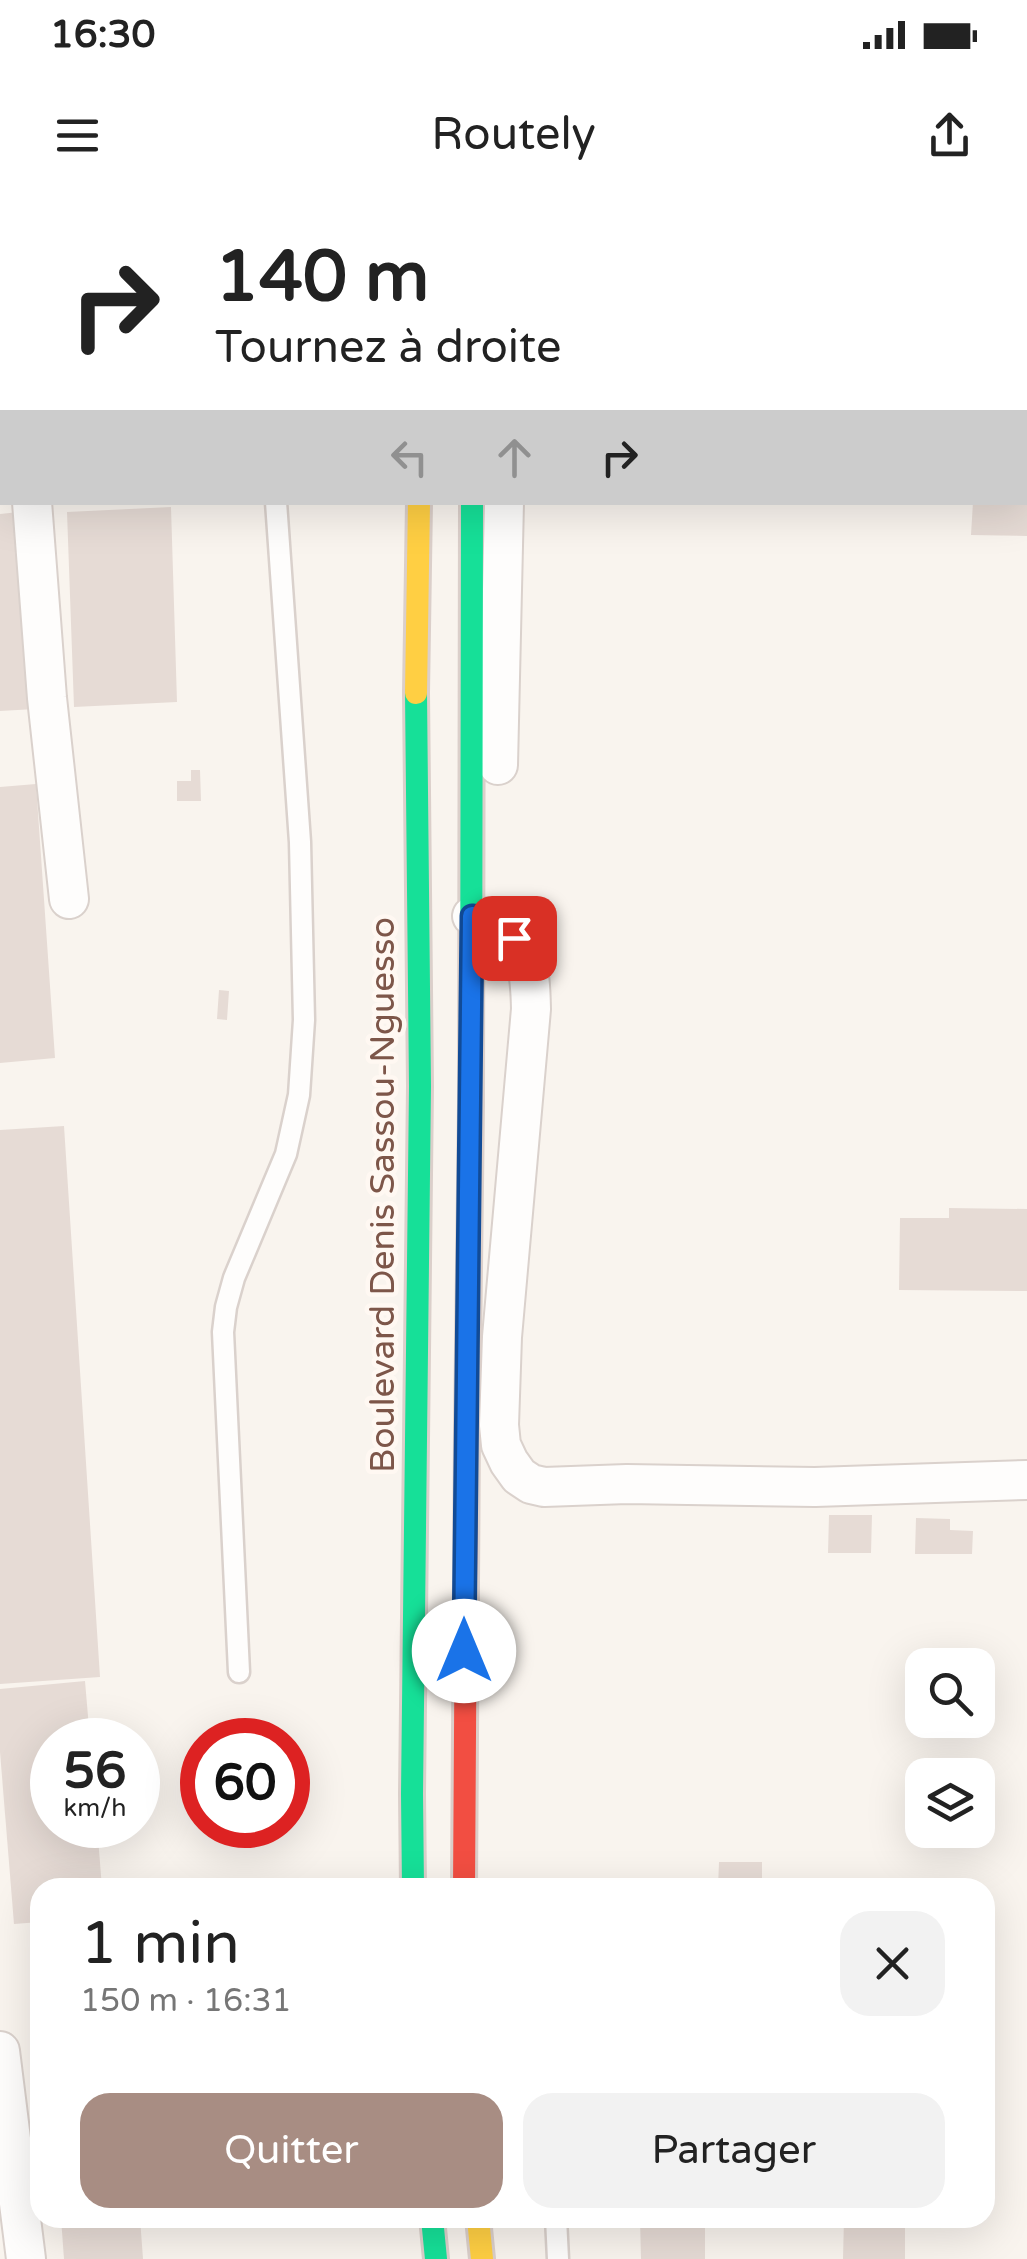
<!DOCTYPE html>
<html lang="fr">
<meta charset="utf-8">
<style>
:root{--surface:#fff;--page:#f2f2f2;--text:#222;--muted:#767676;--accent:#a88d83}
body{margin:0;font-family:"Varela Round",sans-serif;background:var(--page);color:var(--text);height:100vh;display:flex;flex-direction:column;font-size:38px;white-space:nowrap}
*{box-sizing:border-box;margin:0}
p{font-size:32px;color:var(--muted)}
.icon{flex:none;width:55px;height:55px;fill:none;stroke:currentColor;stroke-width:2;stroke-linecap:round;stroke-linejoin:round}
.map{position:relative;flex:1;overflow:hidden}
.panel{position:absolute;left:30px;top:1678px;width:965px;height:350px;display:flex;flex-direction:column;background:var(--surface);border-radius:30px;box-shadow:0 10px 40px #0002}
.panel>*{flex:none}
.top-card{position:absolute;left:0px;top:0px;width:1028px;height:305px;box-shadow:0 10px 40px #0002;background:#fff;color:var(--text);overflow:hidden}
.tools{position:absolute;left:905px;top:1448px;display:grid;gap:20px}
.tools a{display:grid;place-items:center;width:90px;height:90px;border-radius:20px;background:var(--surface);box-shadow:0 10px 40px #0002;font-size:50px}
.speed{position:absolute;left:30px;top:1518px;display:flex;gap:20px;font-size:50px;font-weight:700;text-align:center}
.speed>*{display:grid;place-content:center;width:130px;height:130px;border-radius:50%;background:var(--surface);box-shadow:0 10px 40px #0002;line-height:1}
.speed small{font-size:25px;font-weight:400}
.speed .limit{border:15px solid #d22;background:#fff;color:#111}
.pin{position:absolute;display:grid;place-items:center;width:85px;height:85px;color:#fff;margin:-42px;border-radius:20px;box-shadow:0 5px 15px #0006}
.me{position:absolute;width:110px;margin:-55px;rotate:0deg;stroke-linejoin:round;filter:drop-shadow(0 0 8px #0008)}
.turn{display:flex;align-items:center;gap:35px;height:210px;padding:0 50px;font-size:45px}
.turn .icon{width:130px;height:130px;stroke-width:2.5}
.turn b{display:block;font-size:70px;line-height:85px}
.lanes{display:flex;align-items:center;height:95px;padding:0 50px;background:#0003;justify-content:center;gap:50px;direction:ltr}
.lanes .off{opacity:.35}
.round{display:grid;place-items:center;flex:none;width:105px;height:105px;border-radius:30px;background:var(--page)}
.overview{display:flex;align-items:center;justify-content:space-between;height:170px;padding:0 50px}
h1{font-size:60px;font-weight:600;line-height:75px}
.cta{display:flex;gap:20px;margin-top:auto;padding:20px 50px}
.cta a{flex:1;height:115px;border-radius:30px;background:var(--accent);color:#fff;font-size:40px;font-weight:600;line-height:115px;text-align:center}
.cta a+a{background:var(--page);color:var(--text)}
.status{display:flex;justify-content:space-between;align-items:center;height:70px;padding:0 50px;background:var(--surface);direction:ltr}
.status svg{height:28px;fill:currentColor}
header{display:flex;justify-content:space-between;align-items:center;height:130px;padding:0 50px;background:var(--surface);font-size:45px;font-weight:600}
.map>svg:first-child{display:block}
.industrial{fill:#ede4de}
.building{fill:#e6dbd5}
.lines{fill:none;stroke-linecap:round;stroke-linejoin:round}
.lane-casing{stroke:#dad1cc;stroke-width:25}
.street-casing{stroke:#dad1cc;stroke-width:42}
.fast-casing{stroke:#dbcfca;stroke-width:28}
.slow-casing{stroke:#dbcfca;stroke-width:28}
.jam-casing{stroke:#dbcfca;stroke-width:28}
.lane{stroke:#fefdfc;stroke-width:20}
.street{stroke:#fefdfc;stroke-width:38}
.fast{stroke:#16e098;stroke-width:22}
.slow{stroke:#ffcf43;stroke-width:22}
.jam{stroke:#f24e42;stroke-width:22}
.route-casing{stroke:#114b97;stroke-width:25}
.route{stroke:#1a73e8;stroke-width:18}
.labels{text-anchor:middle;stroke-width:9;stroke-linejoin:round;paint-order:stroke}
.street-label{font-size:35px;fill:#7d5649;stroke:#fff8f2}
</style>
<div class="status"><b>16:30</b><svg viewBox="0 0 49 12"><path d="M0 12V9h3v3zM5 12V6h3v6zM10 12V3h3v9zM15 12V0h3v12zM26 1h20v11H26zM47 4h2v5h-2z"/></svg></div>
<header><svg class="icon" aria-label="menu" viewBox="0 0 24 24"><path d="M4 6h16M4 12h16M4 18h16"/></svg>Routely<svg class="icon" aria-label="share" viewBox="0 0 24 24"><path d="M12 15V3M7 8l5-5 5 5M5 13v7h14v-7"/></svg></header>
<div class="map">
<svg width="1027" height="2059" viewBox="0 0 1027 2059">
<rect width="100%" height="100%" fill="#f9f4ee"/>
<!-- industrial -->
<path class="industrial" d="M 511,0 L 1027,0 L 1027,153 L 1025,153 L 1025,2 L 511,2 Z"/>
<!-- building -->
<path class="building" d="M 973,302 L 1027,302 L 1027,336 L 971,335 Z
M 171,307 L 177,502 L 74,507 L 67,312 Z
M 19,312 L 35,509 L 0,511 L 0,314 Z
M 191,570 L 200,570 L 201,601 L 177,601 L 177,581 L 191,581 Z
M 36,584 L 55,858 L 0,863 L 0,587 Z
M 219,790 L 229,791 L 227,820 L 217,819 Z
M 64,926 L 100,1477 L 0,1484 L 0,930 Z
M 949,1008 L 1027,1009 L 1027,1091 L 899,1090 L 900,1018 L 949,1018 Z
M 829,1315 L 872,1315 L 871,1353 L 828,1353 Z
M 916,1318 L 950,1319 L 950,1330 L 973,1331 L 972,1354 L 915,1354 Z
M 85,1481 L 90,1540 L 52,1540 L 52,1625 L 97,1625 L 102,1688 L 40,1688 L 40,1722 L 14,1724 L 0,1552 L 0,1489 Z
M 719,1662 L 762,1662 L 762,1688 L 718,1688 Z
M 61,2018 L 140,2018 L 143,2059 L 64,2059 Z
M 640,2018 L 705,2018 L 705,2059 L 641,2059 Z
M 844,2018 L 905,2018 L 905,2059 L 843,2059 Z"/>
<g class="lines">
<defs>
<path id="lane" d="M 246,0 L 246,2
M 239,1472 L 223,1132 L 226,1107 L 234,1078 L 286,954 L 299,895 L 304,820 L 300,642 L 276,302
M 556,2018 L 558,2059"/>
<path id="street" d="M 15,0 L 15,2
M 1025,247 L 1027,247
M 32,302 L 47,498 L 69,699
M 498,565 L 504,302
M 472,716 L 500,719 C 527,757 530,762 531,809 L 502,1137 L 499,1225 L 501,1245 L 509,1262 L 519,1276 L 531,1284 L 544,1287 L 627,1284 L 815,1287 L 1027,1280
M 0,1851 L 26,2059"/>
<path id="fast" d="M 423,0 L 423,2
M 477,0 L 477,2
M 471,904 L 472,302
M 413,1688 L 412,1594 L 420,886 L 416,493
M 432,2018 L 436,2059"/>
<path id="slow" d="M 416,493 L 419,302
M 467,1230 L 471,904
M 478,2018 L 482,2059"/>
<path id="jam" d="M 464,1688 L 467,1230"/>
</defs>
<!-- lane casing -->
<use href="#lane" class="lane-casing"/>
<!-- street casing -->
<use href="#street" class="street-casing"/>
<!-- fast casing -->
<use href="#fast" class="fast-casing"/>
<!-- slow casing -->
<use href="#slow" class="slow-casing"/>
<!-- jam casing -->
<use href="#jam" class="jam-casing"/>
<!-- lane -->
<use href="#lane" class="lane"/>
<!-- street -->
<use href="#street" class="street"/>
<!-- fast -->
<use href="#fast" class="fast"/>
<!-- slow -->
<use href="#slow" class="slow"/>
<!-- jam -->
<use href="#jam" class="jam"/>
</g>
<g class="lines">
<defs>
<path id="route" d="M 464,1451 L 472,716 L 500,719 L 514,738"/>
</defs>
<!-- route casing -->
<use href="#route" class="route-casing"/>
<!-- route -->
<use href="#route" class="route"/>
</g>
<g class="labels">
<!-- street labels -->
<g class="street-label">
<text transform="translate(382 995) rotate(-90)" y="12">Boulevard Denis Sassou-Nguesso</text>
</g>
</g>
</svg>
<div class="tools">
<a><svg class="icon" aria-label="search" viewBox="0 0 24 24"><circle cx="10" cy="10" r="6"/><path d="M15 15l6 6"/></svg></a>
<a><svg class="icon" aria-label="layers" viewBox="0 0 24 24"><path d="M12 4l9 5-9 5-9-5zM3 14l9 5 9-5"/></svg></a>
</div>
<div class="speed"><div>56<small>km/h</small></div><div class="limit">60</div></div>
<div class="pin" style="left:514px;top:738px;background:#d93025"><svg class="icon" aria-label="arrive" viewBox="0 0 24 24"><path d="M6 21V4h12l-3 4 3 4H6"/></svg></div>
<svg class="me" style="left:464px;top:1451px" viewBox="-20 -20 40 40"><circle r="19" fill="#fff"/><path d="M0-13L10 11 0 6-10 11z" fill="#1a73e8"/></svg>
<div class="top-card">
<div class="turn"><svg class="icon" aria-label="right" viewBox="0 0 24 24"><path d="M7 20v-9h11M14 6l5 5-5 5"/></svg><div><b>140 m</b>Tournez à droite</div></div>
<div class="lanes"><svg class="icon off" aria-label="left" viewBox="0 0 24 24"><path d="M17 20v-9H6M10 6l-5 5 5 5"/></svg><svg class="icon off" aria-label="ahead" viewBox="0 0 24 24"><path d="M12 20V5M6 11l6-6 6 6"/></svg><svg class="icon" aria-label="right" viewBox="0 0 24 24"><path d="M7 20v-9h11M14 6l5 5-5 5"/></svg></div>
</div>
<section class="panel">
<div class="overview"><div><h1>1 min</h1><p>150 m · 16:31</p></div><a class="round"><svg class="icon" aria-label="close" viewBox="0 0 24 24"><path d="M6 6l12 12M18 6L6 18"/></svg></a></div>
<div class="cta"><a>Quitter</a><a>Partager</a></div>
</section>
</div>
